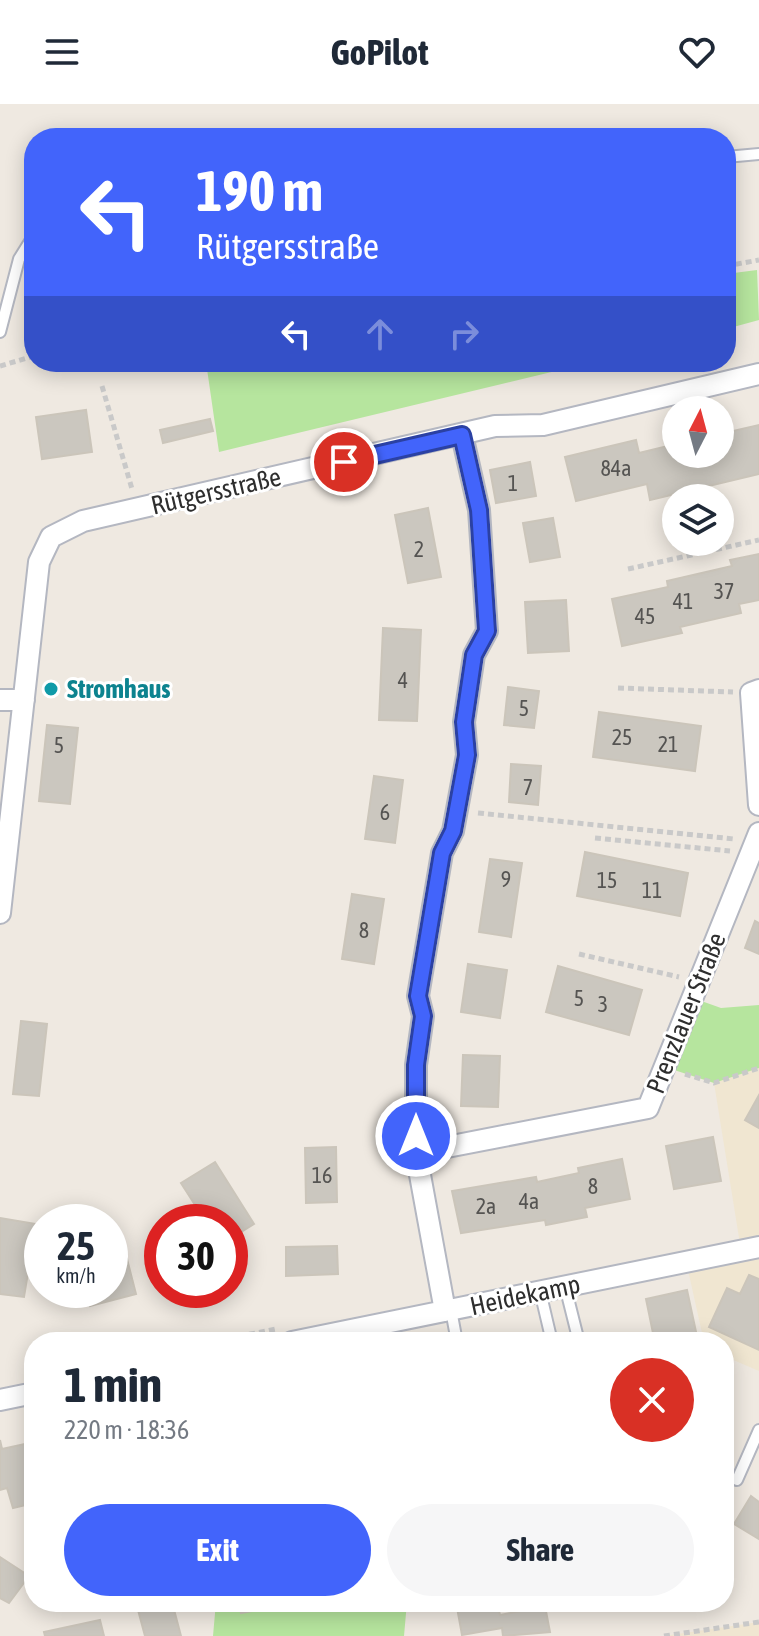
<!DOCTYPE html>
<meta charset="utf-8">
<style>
:root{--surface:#fff;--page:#f6f6f7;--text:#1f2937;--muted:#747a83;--accent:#4264fb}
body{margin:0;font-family:"Asap Condensed",sans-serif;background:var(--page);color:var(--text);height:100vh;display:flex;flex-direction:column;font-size:30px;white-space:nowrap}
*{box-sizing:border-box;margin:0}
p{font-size:26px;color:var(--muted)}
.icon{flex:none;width:44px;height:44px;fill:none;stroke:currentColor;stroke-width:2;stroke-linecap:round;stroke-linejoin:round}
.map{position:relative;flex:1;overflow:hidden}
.panel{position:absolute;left:24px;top:1228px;width:710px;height:280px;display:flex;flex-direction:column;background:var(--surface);border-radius:32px;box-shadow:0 4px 20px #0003}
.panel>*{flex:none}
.hud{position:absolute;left:24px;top:24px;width:712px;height:244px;border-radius:32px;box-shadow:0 4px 20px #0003;background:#4264fb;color:#fff;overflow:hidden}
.needle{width:52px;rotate:6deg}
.buttons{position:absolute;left:662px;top:292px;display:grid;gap:16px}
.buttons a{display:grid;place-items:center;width:72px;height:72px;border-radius:50%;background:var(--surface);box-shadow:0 4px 20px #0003;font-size:40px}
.speed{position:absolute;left:24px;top:1100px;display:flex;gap:16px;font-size:40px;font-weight:700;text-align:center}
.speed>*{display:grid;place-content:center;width:104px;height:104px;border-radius:50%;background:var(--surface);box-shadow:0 4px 20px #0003;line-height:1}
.speed small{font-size:20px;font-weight:400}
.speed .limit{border:12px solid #d22;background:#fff;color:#111}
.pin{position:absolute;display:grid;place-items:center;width:68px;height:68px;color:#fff;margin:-34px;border:4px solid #fff;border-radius:50%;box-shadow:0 2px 8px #0007}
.me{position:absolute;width:88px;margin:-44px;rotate:0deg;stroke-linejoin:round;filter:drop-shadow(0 0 6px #0008)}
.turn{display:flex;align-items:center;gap:28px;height:168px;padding:0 40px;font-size:36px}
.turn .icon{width:104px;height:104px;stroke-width:2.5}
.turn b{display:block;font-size:56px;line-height:68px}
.lanes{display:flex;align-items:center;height:76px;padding:0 40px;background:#0003;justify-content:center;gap:40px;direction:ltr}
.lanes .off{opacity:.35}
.round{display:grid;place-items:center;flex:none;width:84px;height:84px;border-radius:42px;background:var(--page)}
.headline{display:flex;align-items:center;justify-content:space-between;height:136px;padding:0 40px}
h1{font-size:48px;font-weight:700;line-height:60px}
.cta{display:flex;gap:16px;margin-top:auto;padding:16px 40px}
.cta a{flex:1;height:92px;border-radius:48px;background:var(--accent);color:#fff;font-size:32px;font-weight:700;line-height:92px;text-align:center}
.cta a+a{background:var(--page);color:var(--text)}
header{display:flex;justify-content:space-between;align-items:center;height:104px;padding:0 40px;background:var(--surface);font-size:36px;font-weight:700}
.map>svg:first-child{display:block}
.education{fill:#f0e6d1}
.green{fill:#b6e59e}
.building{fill:#cbc7bf;stroke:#cbc5ba;stroke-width:2}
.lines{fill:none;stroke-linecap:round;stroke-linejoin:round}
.lane-casing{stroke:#b4b7c1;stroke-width:14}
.street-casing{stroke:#b4b7c1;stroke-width:24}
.path{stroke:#c9c9c9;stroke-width:5;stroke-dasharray:6 4;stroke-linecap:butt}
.lane{stroke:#fff;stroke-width:10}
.street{stroke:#fff;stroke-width:20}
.route-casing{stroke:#2b41a3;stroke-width:20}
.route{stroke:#4264fb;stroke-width:14}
.culture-dot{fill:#0f9aa8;stroke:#fff;stroke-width:3}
.labels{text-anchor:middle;stroke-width:6;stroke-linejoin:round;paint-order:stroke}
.number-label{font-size:22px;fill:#555452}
.street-label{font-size:26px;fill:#2e2e2e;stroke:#fff}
.culture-label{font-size:26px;font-weight:bold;fill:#0d838f;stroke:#fff;text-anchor:start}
</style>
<header><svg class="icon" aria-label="menu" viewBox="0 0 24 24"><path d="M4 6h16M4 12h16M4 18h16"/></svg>GoPilot<svg class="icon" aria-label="heart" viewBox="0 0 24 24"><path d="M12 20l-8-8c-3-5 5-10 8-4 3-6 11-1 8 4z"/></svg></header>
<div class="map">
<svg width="759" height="1532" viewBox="0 0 759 1532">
<rect width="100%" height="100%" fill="#efe9e1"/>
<!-- education -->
<path class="education" d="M 759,964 L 759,1267 L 724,1252 L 724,1238 L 704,1238 L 686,1157 L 741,1146 L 714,979 Z
M 759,1518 L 759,1532 L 664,1532 Z"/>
<!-- green -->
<path class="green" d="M 757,166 L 759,216 L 726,225 L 726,170 Z
M 206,258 L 593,258 L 219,348 Z
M 693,894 L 721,904 L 759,901 L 759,964 L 714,979 L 665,963 Z
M 216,1498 L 407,1498 L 404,1532 L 213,1532 Z"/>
<!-- building -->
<path class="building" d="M 86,306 L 92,348 L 42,355 L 36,313 Z
M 210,315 L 213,327 L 163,339 L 160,326 Z
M 759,321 L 759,370 L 650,396 L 647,380 L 576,397 L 565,353 L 636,336 L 639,349 L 676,340 L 676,350 L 720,350 L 720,330 Z
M 530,358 L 536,392 L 496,399 L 490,366 Z
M 428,404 L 441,473 L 408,479 L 395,411 Z
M 553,414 L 560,453 L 530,458 L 523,419 Z
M 759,450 L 759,496 L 739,500 L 741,509 L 680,523 L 682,529 L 622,542 L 612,495 L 668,483 L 667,477 L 732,462 L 730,456 Z
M 566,496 L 569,547 L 528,549 L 525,498 Z
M 383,524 L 421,526 L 417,617 L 379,616 Z
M 508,583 L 539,587 L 534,624 L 504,621 Z
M 599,608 L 701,622 L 695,667 L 593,653 Z
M 47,621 L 78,624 L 70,700 L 39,697 Z
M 511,660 L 541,662 L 538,701 L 509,698 Z
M 374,672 L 403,676 L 395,739 L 365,735 Z
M 585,748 L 688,769 L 680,812 L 577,792 Z
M 490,755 L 522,759 L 511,833 L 479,828 Z
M 352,790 L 384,795 L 374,860 L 342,855 Z
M 755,817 L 759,819 L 759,850 L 745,844 Z
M 468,860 L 507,866 L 500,914 L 461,908 Z
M 558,862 L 642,886 L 629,931 L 546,908 Z
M 21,917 L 47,920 L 39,992 L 13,990 Z
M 463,951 L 500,952 L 498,1003 L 461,1002 Z
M 759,991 L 759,1024 L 745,1016 Z
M 713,1033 L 721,1077 L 674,1085 L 666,1042 Z
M 336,1043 L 337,1098 L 306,1099 L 305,1044 Z
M 622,1055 L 630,1095 L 585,1104 L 587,1113 L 546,1121 L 545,1116 L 461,1129 L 452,1087 L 536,1073 L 537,1078 L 579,1069 L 578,1064 Z
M 215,1058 L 254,1120 L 230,1135 L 230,1118 L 206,1118 L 181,1079 Z
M 0,1114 L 36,1120 L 24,1193 L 0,1190 Z
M 337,1142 L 338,1170 L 286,1172 L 286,1143 Z
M 127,1155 L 136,1190 L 90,1202 L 85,1186 L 110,1186 L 110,1159 Z
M 749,1171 L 759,1175 L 759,1246 L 709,1223 L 727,1184 L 740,1190 Z
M 687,1186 L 698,1237 L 614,1238 L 653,1229 L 646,1195 Z
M 0,1336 L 2,1345 L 34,1338 L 34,1399 L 13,1404 L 7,1384 L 0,1386 Z
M 751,1392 L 759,1398 L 759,1435 L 734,1420 Z
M 0,1453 L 29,1472 L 9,1499 L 0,1494 Z
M 166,1498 L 172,1498 L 181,1532 L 145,1532 L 138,1506 Z
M 239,1498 L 291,1498 L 291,1500 L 241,1509 Z
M 456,1498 L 497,1498 L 500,1511 L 545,1502 L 550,1528 L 503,1532 L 502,1524 L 462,1531 Z
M 100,1516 L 104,1532 L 45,1532 L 44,1528 Z"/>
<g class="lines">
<defs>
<path id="lane" d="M 726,53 L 759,50
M 0,228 L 19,155 L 34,131
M 565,1182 L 579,1238
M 540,1187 L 552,1238
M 451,1206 L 457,1238
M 737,1376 L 759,1326"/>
<path id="street" d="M 759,586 L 751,589 L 759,701
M 0,596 L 24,596
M 0,809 L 39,458 L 51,433 L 83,417 L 495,322 L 543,321 L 759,270
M 416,1049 L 648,1004 L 759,729
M 445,1207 L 416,1049 L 416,961 L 423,912 L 418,892 L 442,749 L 453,727 L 467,651 L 464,618 L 474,551 L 487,527 L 479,406 L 462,331
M 292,1238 L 759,1143
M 0,1296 L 34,1289"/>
</defs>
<!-- lane casing -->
<use href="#lane" class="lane-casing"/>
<!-- street casing -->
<use href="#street" class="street-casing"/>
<!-- path -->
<path class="path" d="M 726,162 L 759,156
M 0,262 L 34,252
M 102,282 L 132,385
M 628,465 L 759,436
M 618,584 L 733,588
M 478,709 L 734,735
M 595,734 L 730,747
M 579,850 L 679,873
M 685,970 L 714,979 L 759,964
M 210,1238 L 276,1225
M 664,1532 L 759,1518"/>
<!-- lane -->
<use href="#lane" class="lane"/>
<!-- street -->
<use href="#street" class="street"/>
</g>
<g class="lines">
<defs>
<path id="route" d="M 344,358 L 462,331 L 479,406 L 487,527 L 474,551 L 464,618 L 467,651 L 453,727 L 442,749 L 418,892 L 423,912 L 416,961 L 416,1032"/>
</defs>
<!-- route casing -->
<use href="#route" class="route-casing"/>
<!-- route -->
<use href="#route" class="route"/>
</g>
<!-- markers -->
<circle class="culture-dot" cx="51" cy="585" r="8"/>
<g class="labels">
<!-- number labels -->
<g class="number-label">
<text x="616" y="372">84a</text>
<text x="513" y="387">1</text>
<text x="419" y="453">2</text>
<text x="724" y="495">37</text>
<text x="683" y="505">41</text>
<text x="645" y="520">45</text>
<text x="403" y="584">4</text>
<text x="524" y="612">5</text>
<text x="622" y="641">25</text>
<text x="668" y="648">21</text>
<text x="59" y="649">5</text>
<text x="528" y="691">7</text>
<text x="385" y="716">6</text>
<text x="506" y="783">9</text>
<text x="607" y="784">15</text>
<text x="652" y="794">11</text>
<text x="364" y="834">8</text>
<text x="579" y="902">5</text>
<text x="603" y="908">3</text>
<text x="322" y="1079">16</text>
<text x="593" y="1090">8</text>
<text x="529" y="1105">4a</text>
<text x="486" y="1110">2a</text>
</g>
<!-- street labels -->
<g class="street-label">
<text transform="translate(216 387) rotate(-13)" y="9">Rütgersstraße</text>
<text transform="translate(686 909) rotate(-68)" y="9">Prenzlauer Straße</text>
<text transform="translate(525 1191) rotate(-12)" y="9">Heidekamp</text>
</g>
<!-- culture labels -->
<g class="culture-label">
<text x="67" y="594">Stromhaus</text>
</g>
</g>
</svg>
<div class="buttons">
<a><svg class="needle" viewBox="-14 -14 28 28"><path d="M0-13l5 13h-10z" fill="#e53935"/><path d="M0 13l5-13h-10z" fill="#747a83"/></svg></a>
<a><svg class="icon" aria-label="layers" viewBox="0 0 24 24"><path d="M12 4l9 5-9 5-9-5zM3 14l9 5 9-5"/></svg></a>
</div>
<div class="speed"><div>25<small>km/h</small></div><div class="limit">30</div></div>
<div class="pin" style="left:344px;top:358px;background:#d93025"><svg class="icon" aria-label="arrive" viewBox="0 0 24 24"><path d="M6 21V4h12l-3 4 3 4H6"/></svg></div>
<svg class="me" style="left:416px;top:1032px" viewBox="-20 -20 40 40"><circle r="17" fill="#4264fb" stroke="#fff" stroke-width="3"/><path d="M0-11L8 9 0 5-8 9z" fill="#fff"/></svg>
<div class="hud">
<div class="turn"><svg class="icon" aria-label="left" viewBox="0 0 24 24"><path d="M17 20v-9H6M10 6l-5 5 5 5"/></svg><div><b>190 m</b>Rütgersstraße</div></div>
<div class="lanes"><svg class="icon" aria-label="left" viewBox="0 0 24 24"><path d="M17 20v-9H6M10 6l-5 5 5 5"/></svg><svg class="icon off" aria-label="ahead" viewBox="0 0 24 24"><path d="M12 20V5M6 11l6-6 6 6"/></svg><svg class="icon off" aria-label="right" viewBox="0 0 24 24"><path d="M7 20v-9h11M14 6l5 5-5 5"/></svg></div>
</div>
<section class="panel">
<div class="headline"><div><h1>1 min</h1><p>220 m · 18:36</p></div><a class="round" style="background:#d93025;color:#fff"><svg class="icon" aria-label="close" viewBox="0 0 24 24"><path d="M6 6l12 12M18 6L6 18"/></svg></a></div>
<div class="cta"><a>Exit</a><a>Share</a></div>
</section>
</div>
